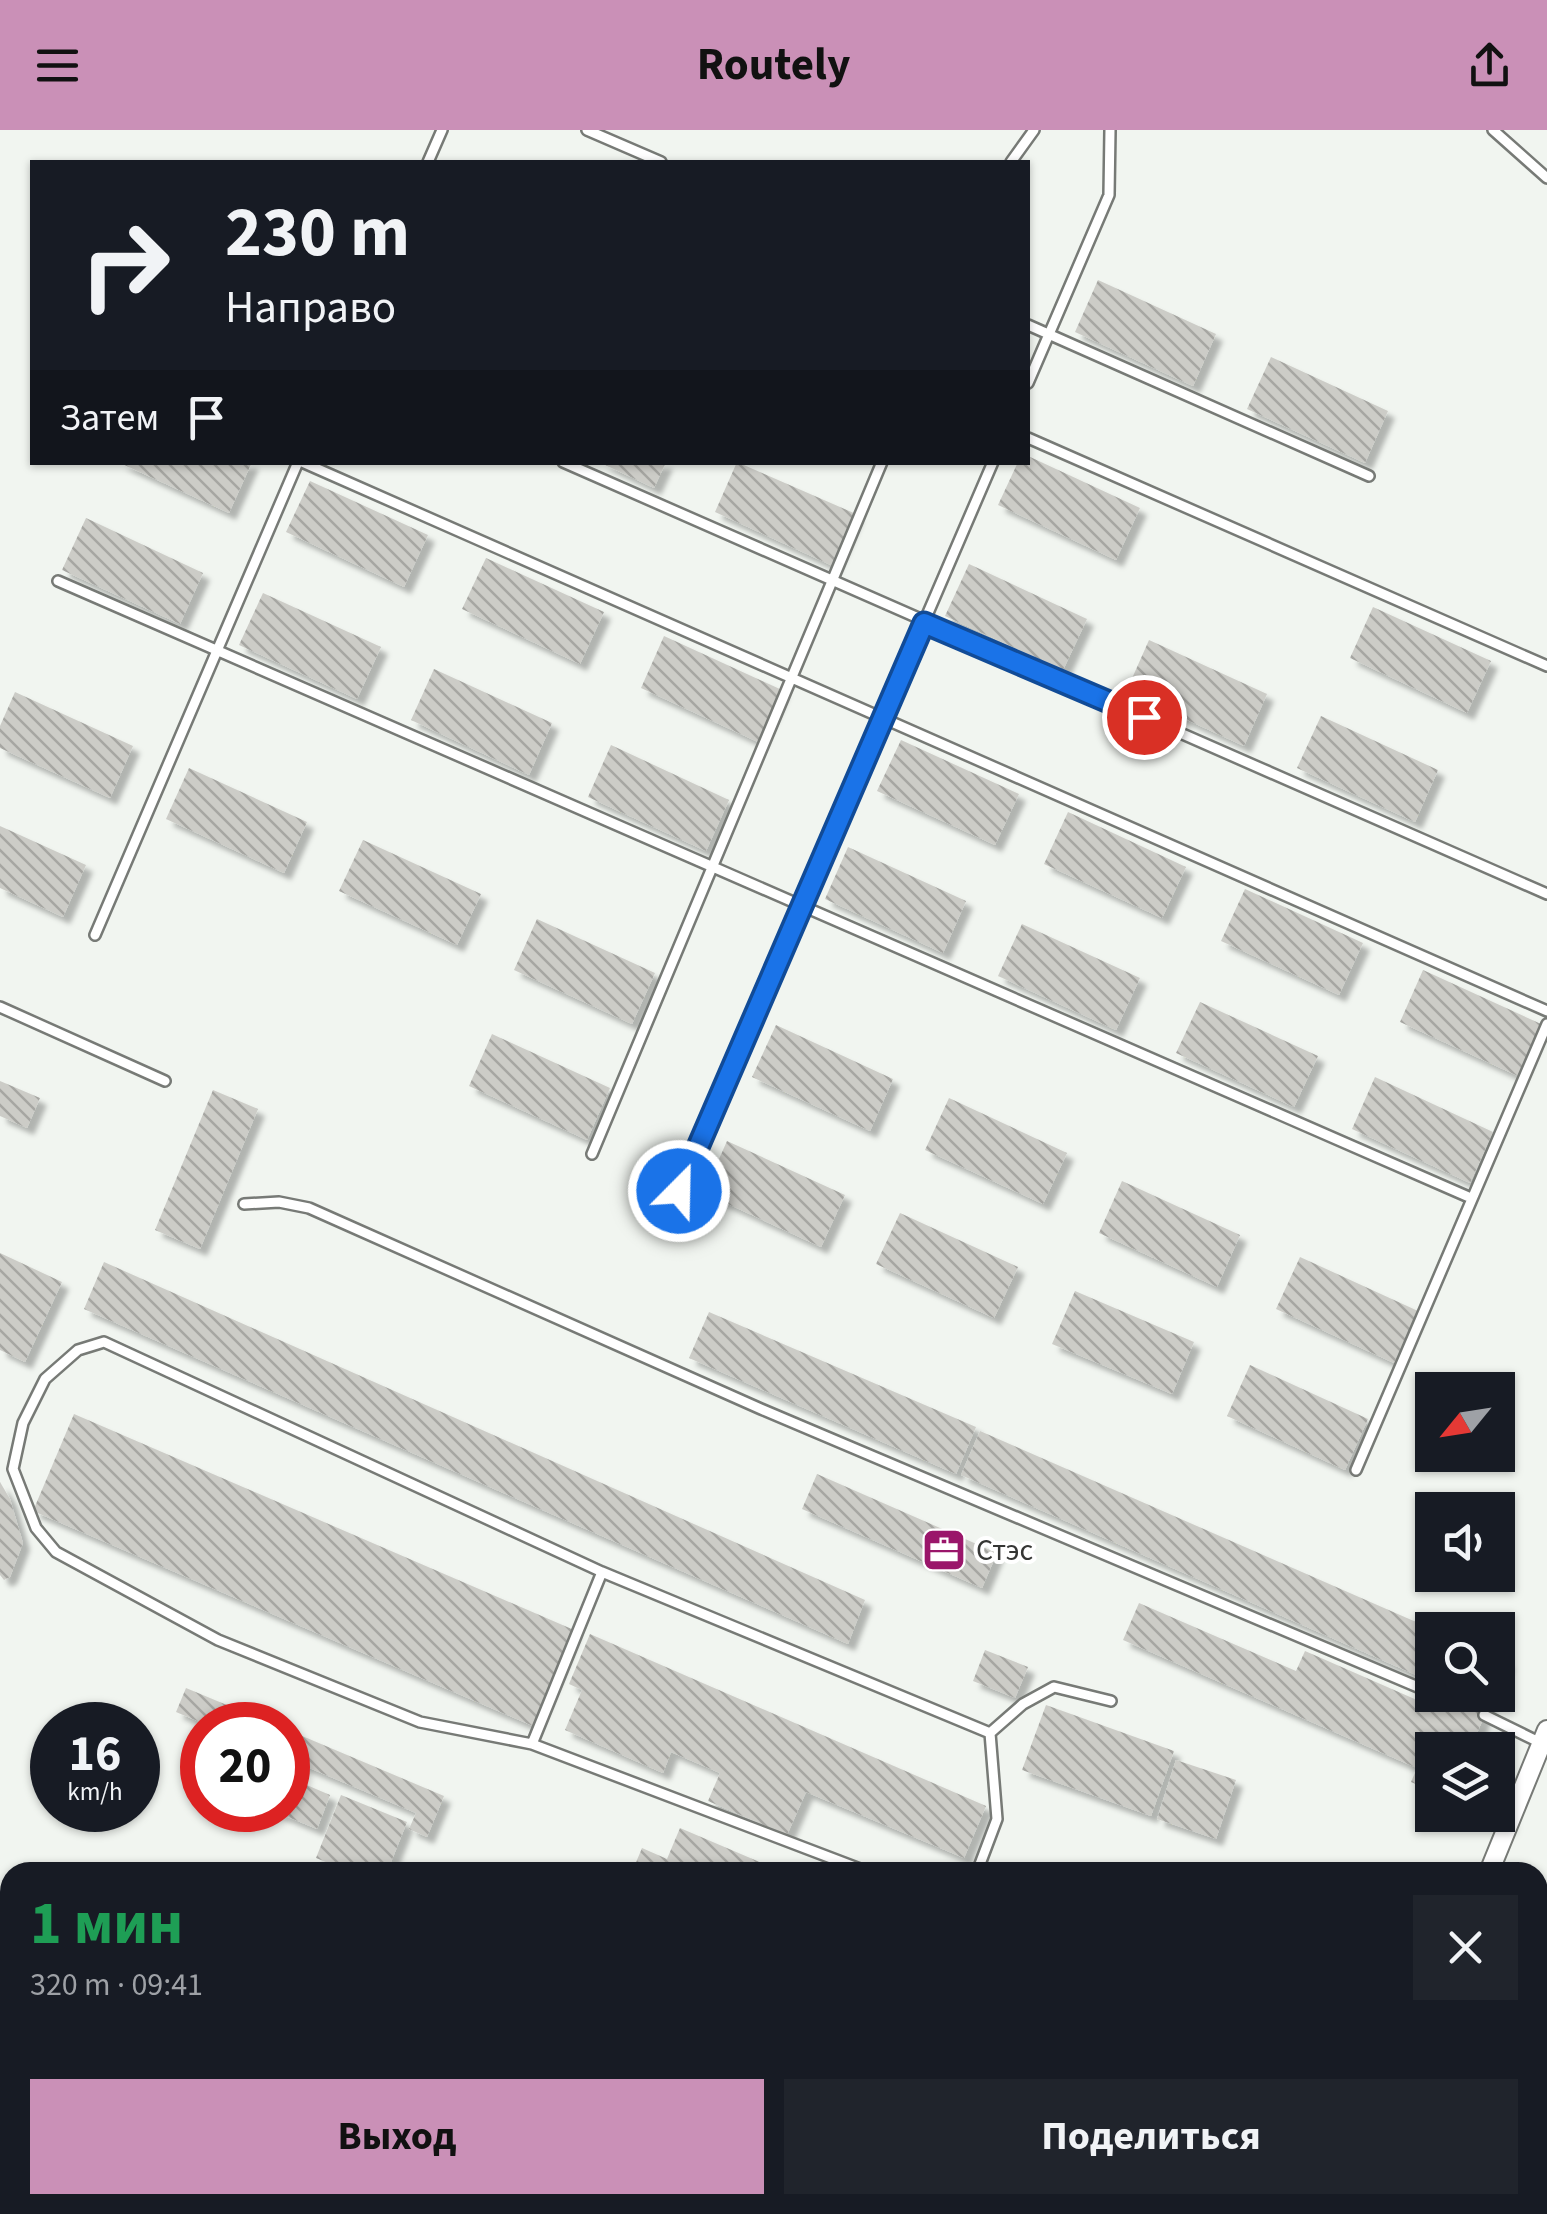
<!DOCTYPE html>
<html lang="ru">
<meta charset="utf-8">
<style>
:root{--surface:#171b24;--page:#20242c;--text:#f1f3f6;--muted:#9ea1a6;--accent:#ca90b7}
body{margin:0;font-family:"Source Sans 3",sans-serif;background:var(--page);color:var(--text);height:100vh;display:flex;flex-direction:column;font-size:38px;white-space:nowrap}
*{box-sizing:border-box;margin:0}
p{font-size:32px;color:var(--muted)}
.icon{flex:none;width:55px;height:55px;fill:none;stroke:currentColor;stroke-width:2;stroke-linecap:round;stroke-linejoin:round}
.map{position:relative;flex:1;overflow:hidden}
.details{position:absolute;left:0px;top:1732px;width:1548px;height:352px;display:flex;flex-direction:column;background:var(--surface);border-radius:30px 30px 0 0;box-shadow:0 2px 8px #0004}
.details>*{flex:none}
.guide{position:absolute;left:30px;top:30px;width:1000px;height:305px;border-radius:0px;box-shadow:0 2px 8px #0004;background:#171b24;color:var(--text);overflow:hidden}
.needle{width:65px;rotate:240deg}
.buttons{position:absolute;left:1415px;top:1242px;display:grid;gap:20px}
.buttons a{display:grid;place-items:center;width:100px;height:100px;border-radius:0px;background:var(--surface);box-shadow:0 2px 8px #0004;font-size:50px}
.speed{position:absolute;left:30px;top:1572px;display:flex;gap:20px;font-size:50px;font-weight:700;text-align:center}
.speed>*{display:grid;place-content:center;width:130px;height:130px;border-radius:50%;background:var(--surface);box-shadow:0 2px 8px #0004;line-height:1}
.speed small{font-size:25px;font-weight:400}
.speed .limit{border:15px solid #d22;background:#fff;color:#111}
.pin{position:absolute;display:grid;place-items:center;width:85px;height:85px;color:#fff;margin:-42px;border:5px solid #fff;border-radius:50%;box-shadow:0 2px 10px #0007}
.me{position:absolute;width:110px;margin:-55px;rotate:23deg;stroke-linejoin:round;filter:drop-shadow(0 0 8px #0008)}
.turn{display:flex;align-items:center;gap:35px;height:210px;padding:0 30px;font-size:45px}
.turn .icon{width:130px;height:130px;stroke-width:2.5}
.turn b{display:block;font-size:70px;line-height:85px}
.then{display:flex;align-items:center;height:95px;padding:0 30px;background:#0003;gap:20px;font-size:38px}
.round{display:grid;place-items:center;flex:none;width:105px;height:105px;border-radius:0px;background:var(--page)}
.summary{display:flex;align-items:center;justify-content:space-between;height:170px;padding:0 30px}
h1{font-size:60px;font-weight:700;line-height:75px;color:#1e9e55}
.primary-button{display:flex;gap:20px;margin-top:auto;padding:20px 30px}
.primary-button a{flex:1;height:115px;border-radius:0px;background:var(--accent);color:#111;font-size:40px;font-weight:700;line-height:115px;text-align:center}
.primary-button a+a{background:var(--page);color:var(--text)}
header{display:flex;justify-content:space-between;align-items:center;height:130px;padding:0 30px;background:var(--accent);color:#111;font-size:45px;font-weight:700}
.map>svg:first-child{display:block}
.building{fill:url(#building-back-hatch);filter:url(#shadow)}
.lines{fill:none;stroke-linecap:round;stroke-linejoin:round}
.lane-casing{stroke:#777a76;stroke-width:14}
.street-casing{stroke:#777a76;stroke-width:22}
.lane{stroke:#fff;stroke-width:9}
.street{stroke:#fff;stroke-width:18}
.route-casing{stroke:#114b97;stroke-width:25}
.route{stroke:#1a73e8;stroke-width:18}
.labels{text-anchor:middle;stroke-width:8;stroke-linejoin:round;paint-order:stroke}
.poi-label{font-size:30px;fill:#353634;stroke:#fff;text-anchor:start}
</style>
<header><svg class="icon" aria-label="menu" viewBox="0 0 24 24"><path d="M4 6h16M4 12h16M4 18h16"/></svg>Routely<svg class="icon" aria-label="share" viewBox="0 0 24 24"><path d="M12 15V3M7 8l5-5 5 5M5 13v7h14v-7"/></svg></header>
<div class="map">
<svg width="1547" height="2084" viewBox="0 0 1547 2084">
<defs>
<pattern id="building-back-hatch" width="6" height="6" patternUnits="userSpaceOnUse" patternTransform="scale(2.5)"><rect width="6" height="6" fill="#ccccc7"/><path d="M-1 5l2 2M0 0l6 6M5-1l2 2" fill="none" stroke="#a6a6a2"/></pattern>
<filter id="shadow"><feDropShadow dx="7" dy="7" stdDeviation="2.5" flood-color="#0004"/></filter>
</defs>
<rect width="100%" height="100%" fill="#f1f5f0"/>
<!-- building -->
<path class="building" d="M 1098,150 L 1216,204 L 1193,256 L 1075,202 Z
M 1271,227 L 1388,281 L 1365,333 L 1247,279 Z
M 1028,326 L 1140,378 L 1116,430 L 998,375 L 1018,332 L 1028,332 Z
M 118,332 L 252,332 L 229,383 Z
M 599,332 L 666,332 L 654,358 Z
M 737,332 L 856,384 L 833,436 L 715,382 Z
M 310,351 L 428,405 L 404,457 L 286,402 Z
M 86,388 L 203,443 L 180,494 L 62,440 Z
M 486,428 L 604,482 L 580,534 L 462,479 Z
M 969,434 L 1087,489 L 1063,540 L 945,486 Z
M 263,463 L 381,517 L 357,569 L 239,515 Z
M 1373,477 L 1491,531 L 1467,583 L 1350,528 Z
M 664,506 L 782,560 L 758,612 L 641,558 Z
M 1149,510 L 1267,564 L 1244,616 L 1126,562 Z
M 434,539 L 552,593 L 529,645 L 411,590 Z
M 15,562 L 133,616 L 110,668 L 0,618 L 0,596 Z
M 1321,586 L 1438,640 L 1415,692 L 1297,638 Z
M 901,610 L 1019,664 L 995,715 L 877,661 Z
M 611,615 L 729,670 L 706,721 L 588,667 Z
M 189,638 L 307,692 L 284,743 L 166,689 Z
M 1068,682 L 1186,737 L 1162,788 L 1044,734 Z
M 0,696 L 86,735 L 63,787 L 0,758 Z
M 363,710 L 481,764 L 457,815 L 339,761 Z
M 848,717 L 966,771 L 943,823 L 825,769 Z
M 1245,759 L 1363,813 L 1339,865 L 1221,811 Z
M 537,789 L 655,843 L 632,894 L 514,840 Z
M 1022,794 L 1140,848 L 1116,900 L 998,846 Z
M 1423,840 L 1541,894 L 1518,946 L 1400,892 Z
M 1200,872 L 1318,926 L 1294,977 L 1176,923 Z
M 776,895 L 893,949 L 870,1001 L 752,947 Z
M 492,904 L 610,958 L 587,1010 L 469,956 Z
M 1375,947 L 1493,1002 L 1470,1053 L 1352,999 Z
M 0,951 L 40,968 L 27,998 L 0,986 Z
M 213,960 L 258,979 L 200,1119 L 155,1100 Z
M 949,968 L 1067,1023 L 1043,1074 L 925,1020 Z
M 727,1011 L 845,1065 L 821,1117 L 704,1063 Z
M 1122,1051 L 1240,1105 L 1217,1157 L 1099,1103 Z
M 900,1083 L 1018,1137 L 994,1188 L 876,1134 Z
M 0,1123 L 62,1152 L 25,1232 L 0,1220 Z
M 1300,1127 L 1418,1181 L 1394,1233 L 1276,1179 Z
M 104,1132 L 865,1470 L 848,1514 L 84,1179 Z
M 1075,1161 L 1194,1212 L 1172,1264 L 1052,1214 Z
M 709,1182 L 976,1297 L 956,1344 L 689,1228 Z
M 1250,1235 L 1368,1289 L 1345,1340 L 1227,1286 Z
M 74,1284 L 574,1500 L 533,1596 L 33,1381 Z
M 980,1301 L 1432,1499 L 1432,1552 L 961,1345 Z
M 817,1344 L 997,1423 L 982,1458 L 802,1379 Z
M 0,1352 L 10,1369 L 23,1413 L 10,1447 L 4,1450 L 0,1445 Z
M 1139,1473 L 1296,1541 L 1305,1521 L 1442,1581 L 1448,1565 L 1493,1565 L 1470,1620 L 1432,1620 L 1432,1661 L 1411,1652 L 1417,1638 L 1123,1510 Z
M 590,1504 L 986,1676 L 964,1728 L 806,1662 L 787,1705 L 708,1671 L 720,1643 L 671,1622 L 663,1643 L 565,1600 L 582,1560 L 569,1554 Z
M 985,1520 L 1028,1537 L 1015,1568 L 973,1551 Z
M 1498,1528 L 1507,1532 L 1498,1555 Z
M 186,1558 L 275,1595 L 207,1595 L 176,1582 Z
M 1046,1575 L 1174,1621 L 1151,1686 L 1022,1640 Z
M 93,1582 L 105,1591 L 103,1595 L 86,1592 Z
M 288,1600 L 444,1666 L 427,1707 L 409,1699 L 416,1683 L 288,1629 Z
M 1176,1630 L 1236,1650 L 1216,1709 L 1157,1689 Z
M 288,1647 L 330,1665 L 317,1699 L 271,1680 L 288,1680 Z
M 341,1665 L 407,1692 L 387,1742 L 351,1742 L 316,1728 Z
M 680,1698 L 783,1742 L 632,1742 L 642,1718 L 667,1729 Z
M 1538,1756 L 1547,1759 L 1547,1846 L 1538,1874 Z
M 1547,1941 L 1547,1995 L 1538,1992 L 1538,1964 Z
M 1125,2075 L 1165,2075 L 1162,2084 L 1122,2084 Z
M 1405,2075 L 1439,2075 L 1436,2084 L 1402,2084 Z"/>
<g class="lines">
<defs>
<path id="lane" d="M 587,0 L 661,32
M 1493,0 L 1547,48
M 428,32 L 442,0
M 1011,32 L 1034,0
M 1028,195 L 1369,346
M 1028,253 L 1109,65 L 1110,0
M 1028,308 L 1547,536
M 302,332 L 1547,881
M 563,332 L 1547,764
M 58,451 L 1471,1068
M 95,805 L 298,332
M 0,877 L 165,951
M 592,1024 L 882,332
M 679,1061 L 993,332
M 244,1074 L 279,1072 L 309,1078 L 761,1279 L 1432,1563
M 1356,1340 L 1547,894
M 1484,1585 L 1541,1613
M 990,1603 L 1023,1574 L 1054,1557 L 1111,1571
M 532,1614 L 602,1442
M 868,1742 L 532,1614 L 420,1592 L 218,1510 L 56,1422 L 36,1398 L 13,1339 L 23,1293 L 45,1249 L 78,1220 L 104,1212 L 602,1442 L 990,1603
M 977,1742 L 997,1689 L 990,1603
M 1538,1916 L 1547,1885
M 1538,2025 L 1547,2029
M 1115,2075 L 1119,2084
M 1263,2084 L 1266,2075
M 1482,2084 L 1486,2075"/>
<path id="street" d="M 1489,1742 L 1547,1600
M 1373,2084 L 1376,2075"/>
</defs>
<!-- lane casing -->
<use href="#lane" class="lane-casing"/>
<!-- street casing -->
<use href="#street" class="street-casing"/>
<!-- lane -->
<use href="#lane" class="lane"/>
<!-- street -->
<use href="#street" class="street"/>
</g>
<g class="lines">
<defs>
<path id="route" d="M 679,1061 L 924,493 L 1144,587"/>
</defs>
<!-- route casing -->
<use href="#route" class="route-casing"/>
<!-- route -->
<use href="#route" class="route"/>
</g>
<!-- icons -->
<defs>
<symbol id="office-square" viewBox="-11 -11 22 22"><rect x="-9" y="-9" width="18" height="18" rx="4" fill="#9a166a" stroke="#fff"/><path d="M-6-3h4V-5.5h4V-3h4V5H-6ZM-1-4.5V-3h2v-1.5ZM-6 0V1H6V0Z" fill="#fff"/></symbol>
</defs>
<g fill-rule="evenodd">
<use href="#office-square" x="919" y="1395" width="50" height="50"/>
</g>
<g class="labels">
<!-- poi labels -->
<g class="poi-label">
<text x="976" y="1430">Стэс</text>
</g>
</g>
</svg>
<div class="buttons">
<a><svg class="needle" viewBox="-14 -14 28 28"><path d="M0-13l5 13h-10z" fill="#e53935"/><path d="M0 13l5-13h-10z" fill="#9ea1a6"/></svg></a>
<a><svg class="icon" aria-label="sound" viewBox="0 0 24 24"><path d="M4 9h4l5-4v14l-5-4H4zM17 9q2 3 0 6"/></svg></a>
<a><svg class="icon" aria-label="search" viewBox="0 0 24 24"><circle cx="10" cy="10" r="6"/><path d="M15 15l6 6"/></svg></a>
<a><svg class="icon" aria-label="layers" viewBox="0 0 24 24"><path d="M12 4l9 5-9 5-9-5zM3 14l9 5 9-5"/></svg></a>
</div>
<div class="speed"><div>16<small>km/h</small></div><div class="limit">20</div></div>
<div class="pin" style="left:1144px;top:587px;background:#d93025"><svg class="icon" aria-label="arrive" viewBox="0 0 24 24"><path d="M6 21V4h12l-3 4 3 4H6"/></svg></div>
<svg class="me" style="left:679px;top:1061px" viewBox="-20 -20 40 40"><circle r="17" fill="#1a73e8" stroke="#fff" stroke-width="3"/><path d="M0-11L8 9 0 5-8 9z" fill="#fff"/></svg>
<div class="guide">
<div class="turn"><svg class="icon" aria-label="right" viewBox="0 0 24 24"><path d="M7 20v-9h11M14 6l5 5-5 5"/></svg><div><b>230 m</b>Направо</div></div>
<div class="then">Затем<svg class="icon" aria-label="arrive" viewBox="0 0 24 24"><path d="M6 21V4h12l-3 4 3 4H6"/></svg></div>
</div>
<section class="details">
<div class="summary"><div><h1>1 мин</h1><p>320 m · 09:41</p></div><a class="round"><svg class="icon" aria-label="close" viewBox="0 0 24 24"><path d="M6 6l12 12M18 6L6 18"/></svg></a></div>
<div class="primary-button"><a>Выход</a><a>Поделиться</a></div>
</section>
</div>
